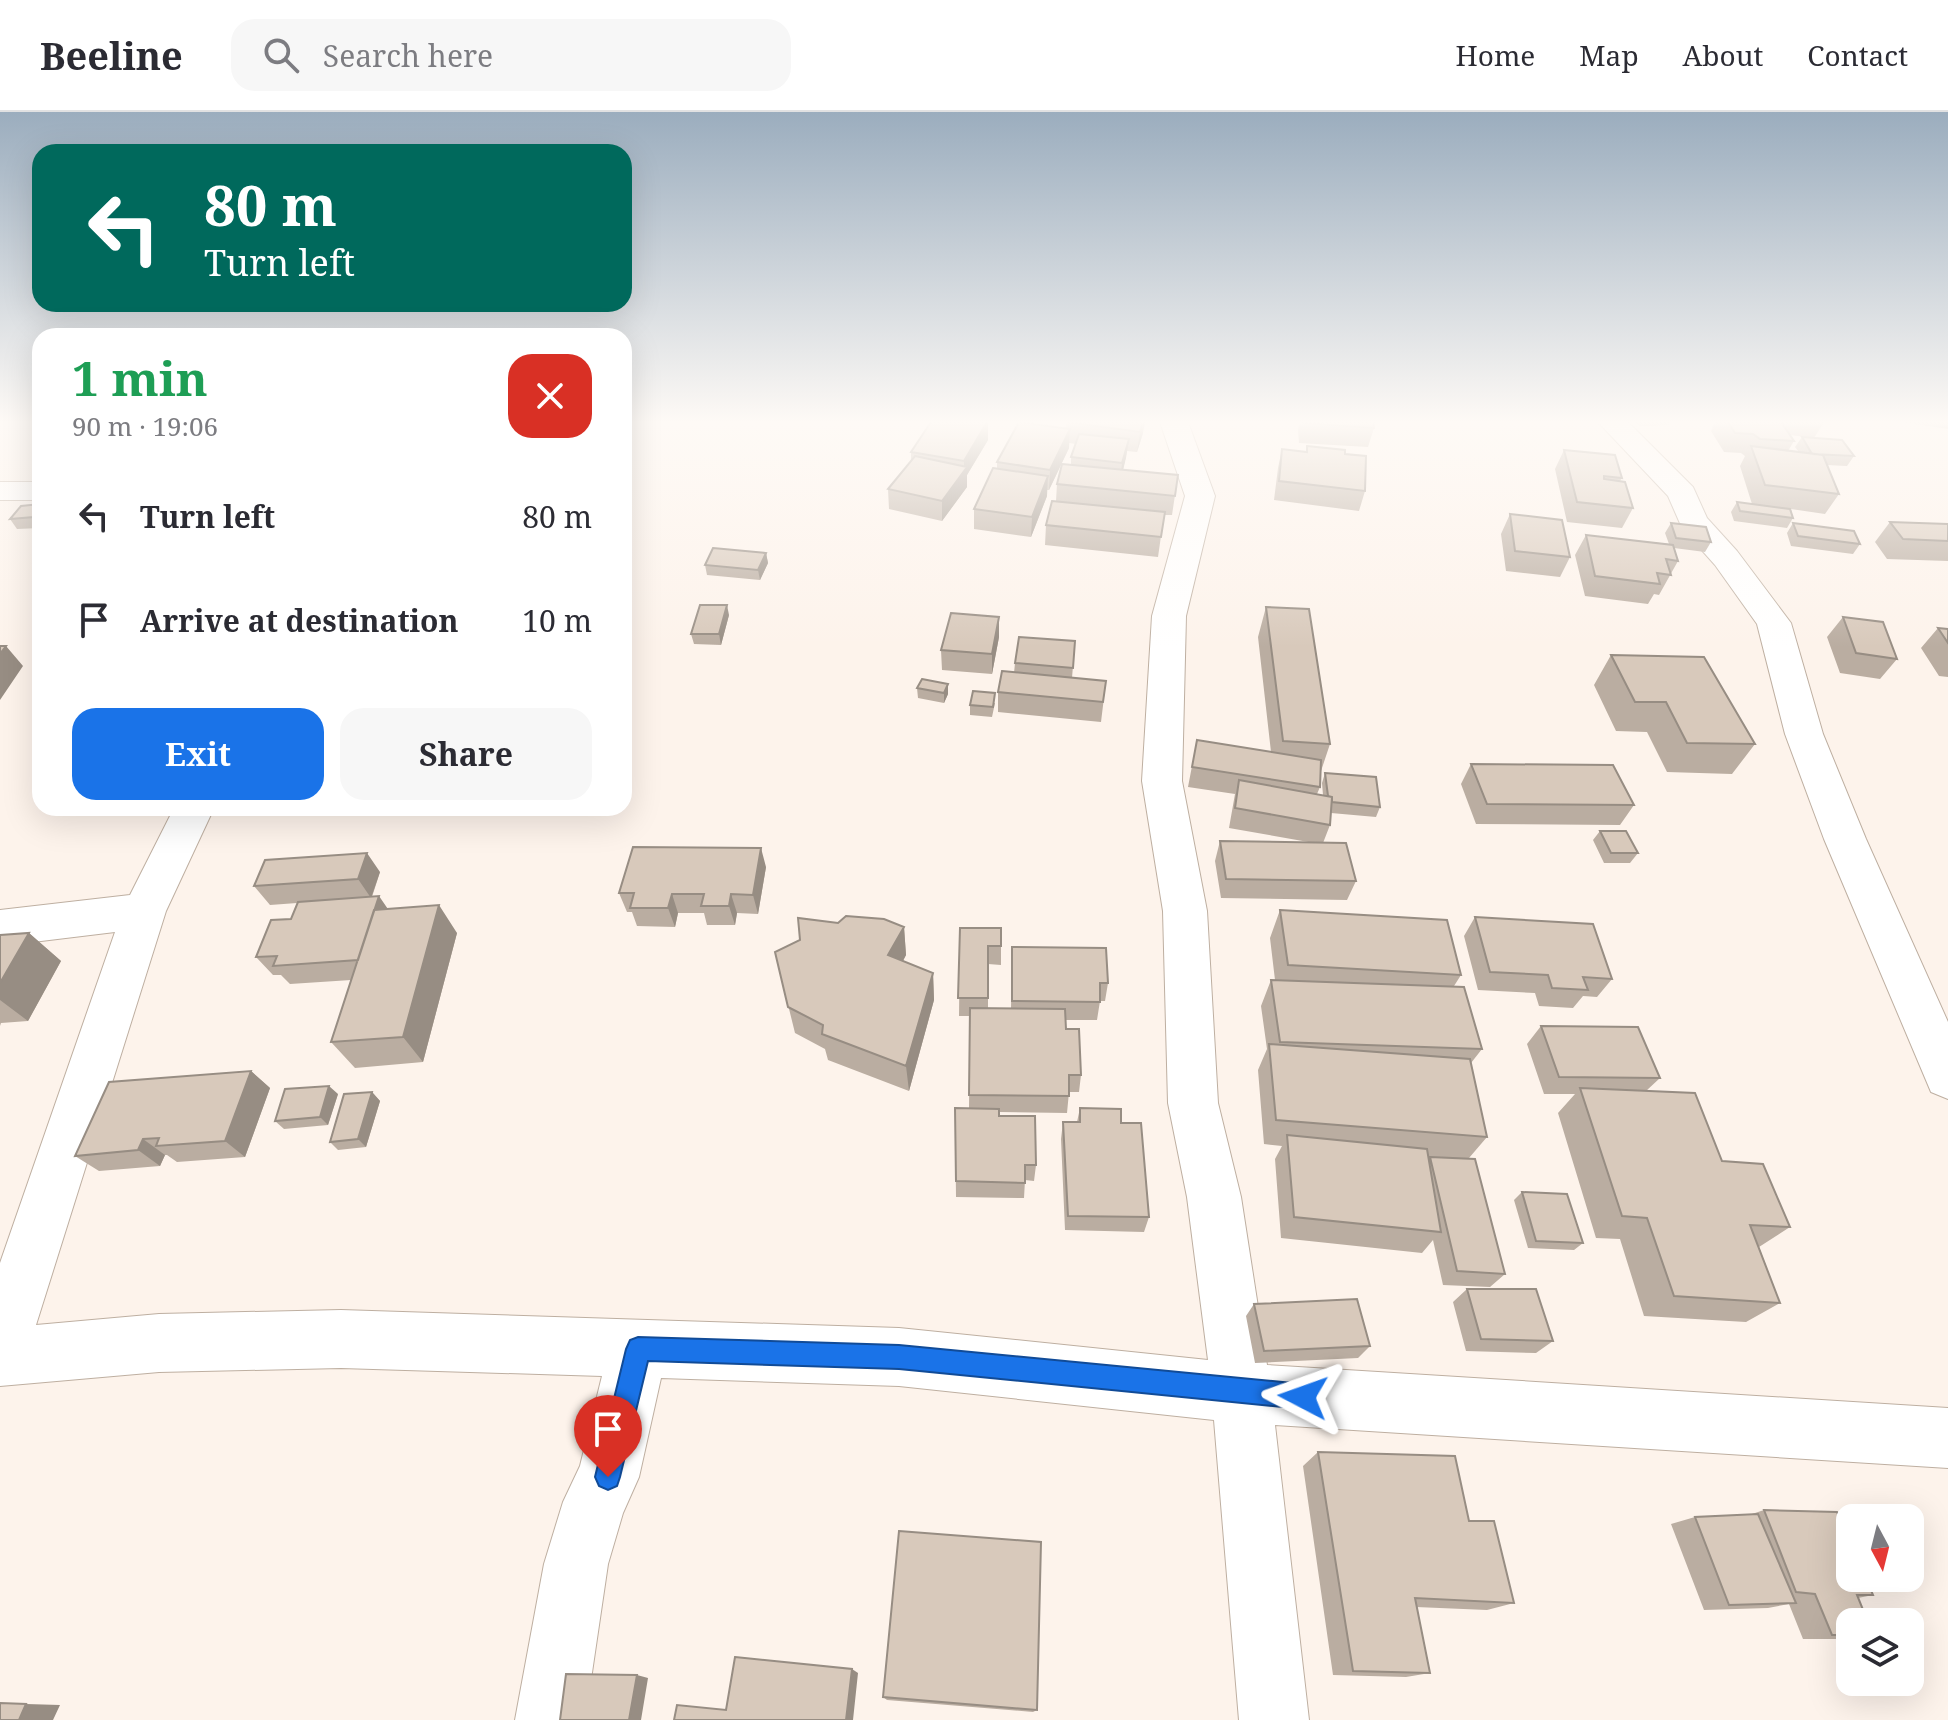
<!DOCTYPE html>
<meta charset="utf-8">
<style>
:root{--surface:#fff;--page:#f7f7f7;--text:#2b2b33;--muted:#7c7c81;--line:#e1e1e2;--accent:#1a73e8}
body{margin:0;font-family:"Noto Serif",serif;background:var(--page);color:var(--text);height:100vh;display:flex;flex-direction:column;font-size:30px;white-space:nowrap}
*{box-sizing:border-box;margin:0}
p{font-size:26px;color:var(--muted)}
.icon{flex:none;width:44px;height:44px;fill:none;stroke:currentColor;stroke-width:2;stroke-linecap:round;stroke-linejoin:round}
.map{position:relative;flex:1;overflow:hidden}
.panel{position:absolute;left:32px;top:216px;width:600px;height:488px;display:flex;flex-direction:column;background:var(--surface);border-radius:24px;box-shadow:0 8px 32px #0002}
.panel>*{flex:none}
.top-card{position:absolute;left:32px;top:32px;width:600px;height:168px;border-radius:24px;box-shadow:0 8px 32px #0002;background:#00695c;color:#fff;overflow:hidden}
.needle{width:52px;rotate:173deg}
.controls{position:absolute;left:1836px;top:1392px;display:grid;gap:16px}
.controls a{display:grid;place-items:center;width:88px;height:88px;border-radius:16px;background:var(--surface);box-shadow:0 8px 32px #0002;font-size:40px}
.pin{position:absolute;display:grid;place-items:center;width:68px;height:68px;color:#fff;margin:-82px -34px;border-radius:50% 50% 50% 0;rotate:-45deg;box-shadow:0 0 8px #0007}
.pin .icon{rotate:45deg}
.me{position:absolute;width:88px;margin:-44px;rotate:274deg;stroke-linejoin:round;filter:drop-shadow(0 0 6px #0008)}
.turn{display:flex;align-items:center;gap:28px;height:168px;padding:0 40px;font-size:36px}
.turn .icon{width:104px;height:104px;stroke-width:2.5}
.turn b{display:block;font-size:56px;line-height:68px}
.round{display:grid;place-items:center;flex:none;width:84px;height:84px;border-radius:24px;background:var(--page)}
.head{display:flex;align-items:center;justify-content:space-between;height:136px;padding:0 40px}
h1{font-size:48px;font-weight:700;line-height:60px;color:#1e9e55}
.action{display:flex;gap:16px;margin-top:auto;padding:16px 40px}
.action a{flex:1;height:92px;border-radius:24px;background:var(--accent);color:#fff;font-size:32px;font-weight:700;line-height:92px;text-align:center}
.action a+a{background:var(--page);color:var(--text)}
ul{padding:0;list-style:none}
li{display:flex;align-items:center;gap:24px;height:104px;padding:0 40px}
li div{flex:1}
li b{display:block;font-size:30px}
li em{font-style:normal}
header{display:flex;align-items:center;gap:48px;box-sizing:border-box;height:112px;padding:0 40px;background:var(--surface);border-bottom:2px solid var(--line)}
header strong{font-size:38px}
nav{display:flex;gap:44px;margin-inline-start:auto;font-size:28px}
.search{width:560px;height:72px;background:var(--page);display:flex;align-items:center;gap:20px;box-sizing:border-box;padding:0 28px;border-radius:24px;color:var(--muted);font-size:30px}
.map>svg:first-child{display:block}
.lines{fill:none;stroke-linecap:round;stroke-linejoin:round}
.minor-casing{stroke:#beafa1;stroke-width:2}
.minor{fill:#fff;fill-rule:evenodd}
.wall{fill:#baada1}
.shaded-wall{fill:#978d83}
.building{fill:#d8c9bb;stroke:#978d83;stroke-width:2}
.route{fill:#1a73e8;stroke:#114b97;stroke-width:2}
</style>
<header>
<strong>Beeline</strong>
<div class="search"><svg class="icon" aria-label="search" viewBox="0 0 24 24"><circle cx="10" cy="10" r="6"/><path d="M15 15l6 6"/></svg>Search here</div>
<nav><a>Home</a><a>Map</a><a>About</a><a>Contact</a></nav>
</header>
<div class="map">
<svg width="1948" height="1608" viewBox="0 0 1948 1608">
<rect width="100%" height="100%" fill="#fdf3eb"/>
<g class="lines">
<defs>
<path id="minor" d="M 1160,310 L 1188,310 L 1215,384 L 1186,504 L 1182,669 L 1207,799 L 1218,991 L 1241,1085 L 1267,1253 L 1948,1296 L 1948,1356 L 1275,1313 L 1309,1608 L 1239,1608 L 1214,1308 L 899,1274 L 661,1266 L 639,1365 L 623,1401 L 608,1452 L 585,1608 L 515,1608 L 544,1452 L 563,1390 L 580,1354 L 602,1264 L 341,1256 L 159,1260 L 0,1274 L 0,1151 L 115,820 L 0,834 L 0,798 L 130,783 L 174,696 L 214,696 L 166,799 L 36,1213 L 159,1202 L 341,1198 L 899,1216 L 1208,1248 L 1187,1085 L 1168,991 L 1163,799 L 1142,669 L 1152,504 L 1185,384 Z
M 1598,310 L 1628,310 L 1693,375 L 1707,406 L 1737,439 L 1791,511 L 1823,622 L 1866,727 L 1948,910 L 1948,987 L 1931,980 L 1824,727 L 1785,622 L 1757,512 L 1715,453 L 1682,416 L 1668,384 Z
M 0,370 L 40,370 L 40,388 L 0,388 Z"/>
</defs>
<!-- minor casing -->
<use href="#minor" class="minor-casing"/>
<!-- minor -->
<use href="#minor" class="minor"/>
</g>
<!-- wall -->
<path class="wall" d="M 931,310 L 988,310 L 988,328 L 967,363 L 967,375 L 942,409 L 889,397 L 888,377 L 911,349 L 911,340 Z
M 1067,310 L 1143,321 L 1137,340 L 1127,339 L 1123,358 L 1178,363 L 1172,403 L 1164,403 L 1158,445 L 1045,433 L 1046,413 L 1056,389 L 1057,372 L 1071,353 L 1071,345 L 1076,332 L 1069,331 L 1069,336 L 1049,378 L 1047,378 L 1047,384 L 1031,425 L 974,417 L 974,397 L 997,357 L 997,350 L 1066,316 Z
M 1300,310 L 1373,310 L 1374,316 L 1368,335 L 1299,331 L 1298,318 Z
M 1636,310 L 1670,310 L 1669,313 L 1639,314 Z
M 1715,310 L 1824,310 L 1814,326 L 1790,323 L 1794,329 L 1788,339 L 1799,340 L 1795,335 L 1802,325 L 1854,344 L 1847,354 L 1827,353 L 1839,382 L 1825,402 L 1791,397 L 1793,406 L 1787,416 L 1734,409 L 1731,400 L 1737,390 L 1752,392 L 1740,354 L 1745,344 L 1741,341 L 1724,340 L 1711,319 Z
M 1902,310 L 1948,310 L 1948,317 Z
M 1307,334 L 1345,342 L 1365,379 L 1359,399 L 1274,388 L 1278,356 L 1282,337 L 1306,340 Z
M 1564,338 L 1622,366 L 1620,369 L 1633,396 L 1622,416 L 1567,410 L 1555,357 Z
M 40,392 L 40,416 L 17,417 L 10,407 Z
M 1510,402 L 1570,445 L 1560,465 L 1506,459 L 1501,422 Z
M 1890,410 L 1948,412 L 1948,449 L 1887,447 L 1875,430 Z
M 1671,411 L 1711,430 L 1705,440 L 1674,436 L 1678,449 L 1659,483 L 1654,482 L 1648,492 L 1585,484 L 1575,443 L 1586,423 L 1669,432 L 1665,421 Z
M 1793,411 L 1860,432 L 1853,442 L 1791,434 L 1787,421 Z
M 766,441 L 768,451 L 760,468 L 707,463 L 705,453 Z
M 1266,495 L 1330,632 L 1321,659 L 1320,675 L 1317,682 L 1323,683 L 1322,671 L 1325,661 L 1380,695 L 1376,705 L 1331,701 L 1330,713 L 1323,731 L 1356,769 L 1347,788 L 1221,786 L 1215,749 L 1220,729 L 1314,731 L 1229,716 L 1235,682 L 1188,675 L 1197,628 L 1271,640 L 1258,525 Z
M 729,503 L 721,533 L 694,532 L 691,522 Z
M 1843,505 L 1897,547 L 1880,567 L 1840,561 L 1827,525 Z
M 1938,516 L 1948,517 L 1948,565 L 1939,564 L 1921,536 Z
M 999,525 L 992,562 L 942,558 L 941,538 Z
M 1075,529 L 1072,566 L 1106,569 L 1101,610 L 998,600 L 998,580 L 1014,561 L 1015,551 Z
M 1611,543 L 1755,632 L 1732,662 L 1667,660 L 1647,620 L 1616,619 L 1594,573 Z
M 948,572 L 948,582 L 944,591 L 918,586 L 917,576 Z
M 995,591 L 992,605 L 970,603 L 970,593 Z
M 1471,652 L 1634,693 L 1620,713 L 1476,712 L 1461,672 Z
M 1600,719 L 1638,741 L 1630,751 L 1604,751 L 1593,728 Z
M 766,755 L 758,802 L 737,801 L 735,813 L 707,813 L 704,801 L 678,801 L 675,815 L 637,814 L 632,800 L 627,800 L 619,781 Z
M 380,760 L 372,785 L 388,797 L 457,821 L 423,950 L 355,956 L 331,930 L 351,868 L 290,872 L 281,863 L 273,863 L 256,845 L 291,807 L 297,791 L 270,793 L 254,774 Z
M 1280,798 L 1461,863 L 1454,874 L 1482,937 L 1471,951 L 1487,1025 L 1469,1046 L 1505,1162 L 1490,1175 L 1443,1173 L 1433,1128 L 1422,1141 L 1281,1126 L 1275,1047 L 1282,1034 L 1264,1032 L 1258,958 L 1267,937 L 1261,894 L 1271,868 L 1275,868 L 1270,826 Z
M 1475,805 L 1612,867 L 1597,885 L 1583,884 L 1573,896 L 1539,894 L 1535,881 L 1478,878 L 1464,824 Z
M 838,811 L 904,815 L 906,843 L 903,849 L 933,861 L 934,888 L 909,979 L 828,948 L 825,937 L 795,921 L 775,840 Z
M 960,816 L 1001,834 L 1001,853 L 988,852 L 988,897 L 1011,897 L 1012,835 L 1108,871 L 1105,889 L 1100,889 L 1097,908 L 1066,908 L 1066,917 L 1081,963 L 1079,980 L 1069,980 L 1067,1001 L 999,1000 L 999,1004 L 1036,1053 L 1034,1069 L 1025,1068 L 1024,1086 L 956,1085 L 955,996 L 969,996 L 970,904 L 959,904 Z
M 29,821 L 61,849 L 28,909 L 1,911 L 0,914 L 0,823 Z
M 1541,914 L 1660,966 L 1646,979 L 1722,1049 L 1790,1115 L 1759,1135 L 1780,1191 L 1746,1210 L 1644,1204 L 1620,1127 L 1596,1126 L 1558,1001 L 1575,982 L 1544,982 L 1527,932 Z
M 251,959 L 270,976 L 245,1045 L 177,1050 L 167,1043 L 165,1043 L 160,1054 L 99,1059 L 75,1044 Z
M 372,980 L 380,989 L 366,1035 L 338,1038 L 330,1030 Z
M 338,982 L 328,1013 L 284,1017 L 275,1009 Z
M 1080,996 L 1121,1011 L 1149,1105 L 1144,1120 L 1065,1118 L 1061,1027 L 1063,1010 L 1077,1010 Z
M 1522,1080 L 1583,1131 L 1574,1138 L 1528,1136 L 1514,1088 Z
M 1467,1177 L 1553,1229 L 1536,1241 L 1466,1239 L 1453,1190 Z
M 1254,1192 L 1370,1234 L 1358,1246 L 1255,1251 L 1246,1204 Z
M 1318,1340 L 1469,1409 L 1514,1491 L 1487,1498 L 1416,1495 L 1430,1561 L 1406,1565 L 1333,1563 L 1303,1354 Z
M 1764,1398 L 1873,1483 L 1858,1486 L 1850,1510 L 1850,1527 L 1803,1527 L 1789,1492 L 1768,1496 L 1704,1498 L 1671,1412 L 1695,1405 L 1752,1402 Z
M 883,1585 L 1037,1598 L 1033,1600 L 887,1588 Z"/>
<!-- shaded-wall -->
<path class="shaded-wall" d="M 987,310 L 988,310 L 988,328 L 967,363 L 967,375 L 942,409 L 942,389 L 964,360 L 964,349 Z
M 1143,310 L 1145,310 L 1143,321 L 1137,340 L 1140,320 Z
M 1070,317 L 1069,336 L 1049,378 L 1050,358 Z
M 1129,327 L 1126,346 L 1120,370 L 1122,351 Z
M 1048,364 L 1047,384 L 1031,425 L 1032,405 Z
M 40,399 L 40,413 L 34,405 Z
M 766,441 L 768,451 L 760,468 L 758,458 Z
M 727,493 L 729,503 L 721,533 L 719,522 Z
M 999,505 L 999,525 L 992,562 L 992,542 Z
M 6,534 L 23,554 L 0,588 L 0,542 Z
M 948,572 L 948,582 L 944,591 L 944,581 Z
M 761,736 L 766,755 L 758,802 L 753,783 Z
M 367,741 L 380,760 L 371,786 L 358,767 Z
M 672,782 L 678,801 L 675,815 L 668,796 Z
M 731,782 L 737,801 L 735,813 L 729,794 Z
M 379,784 L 392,803 L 359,848 Z
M 439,793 L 457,821 L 423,950 L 403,925 Z
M 904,815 L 906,843 L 891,871 L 888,843 Z
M 29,821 L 61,849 L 28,909 L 0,888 L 0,871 Z
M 933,861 L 934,888 L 909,979 L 906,954 Z
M 251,959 L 270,976 L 245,1045 L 225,1029 Z
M 329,974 L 338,982 L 328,1013 L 320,1005 Z
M 372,980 L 380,989 L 366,1035 L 358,1027 Z
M 143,1027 L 165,1043 L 160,1054 L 138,1038 Z
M 852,1557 L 858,1561 L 853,1608 L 846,1608 Z
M 637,1563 L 648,1566 L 641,1608 L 629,1608 Z
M 26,1592 L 60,1593 L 53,1608 L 19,1608 Z"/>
<!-- building -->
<path class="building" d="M 931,310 L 987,310 L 964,349 L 911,340 Z
M 1019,310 L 1070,317 L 1050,358 L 997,350 Z
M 1067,310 L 1143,310 L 1140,320 Z
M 1304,310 L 1373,310 L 1374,316 L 1304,311 Z
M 1728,310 L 1781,310 L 1794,329 L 1760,327 L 1753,322 L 1735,321 Z
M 1079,322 L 1129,327 L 1122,351 L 1071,345 Z
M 1802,325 L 1842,328 L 1854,344 L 1812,342 Z
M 1307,334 L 1345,338 L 1345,342 L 1366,344 L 1365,379 L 1279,369 L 1282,337 L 1307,340 Z
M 1751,334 L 1823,343 L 1839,382 L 1765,373 Z
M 1564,338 L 1615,343 L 1622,366 L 1604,364 L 1604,367 L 1625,370 L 1633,396 L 1577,390 Z
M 915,344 L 967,355 L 942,389 L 888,377 Z
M 1062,352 L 1178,363 L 1175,384 L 1057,372 Z
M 993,356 L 1048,364 L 1032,405 L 974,397 Z
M 1052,389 L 1165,400 L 1161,425 L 1046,413 Z
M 1737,390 L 1790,397 L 1793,406 L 1740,399 Z
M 40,392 L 40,399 L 34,405 L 10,407 L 21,394 Z
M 1510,402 L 1562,408 L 1570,445 L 1515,439 Z
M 1890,410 L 1948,412 L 1948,429 L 1903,427 Z
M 1671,411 L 1706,415 L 1711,430 L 1676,426 Z
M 1793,411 L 1854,419 L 1860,432 L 1798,424 Z
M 1586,423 L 1673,433 L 1678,449 L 1666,447 L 1671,463 L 1657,461 L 1660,472 L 1595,464 Z
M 713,436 L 766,441 L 758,458 L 705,453 Z
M 700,493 L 727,493 L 719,522 L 691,522 Z
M 1266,495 L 1309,497 L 1330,632 L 1283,629 Z
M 951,501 L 999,505 L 992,542 L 941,538 Z
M 1843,505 L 1883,510 L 1897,547 L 1856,541 Z
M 1938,516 L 1948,517 L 1948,531 Z
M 1019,525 L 1075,529 L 1073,556 L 1015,551 Z
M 0,534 L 6,534 L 0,542 Z
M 1611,543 L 1704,545 L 1755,632 L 1687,631 L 1666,590 L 1635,590 Z
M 1002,559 L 1106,569 L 1103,590 L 998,580 Z
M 922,567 L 948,572 L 944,581 L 917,576 Z
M 973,579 L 995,581 L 993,595 L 970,593 Z
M 1197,628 L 1321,648 L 1320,675 L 1192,655 Z
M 1471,652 L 1613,653 L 1634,693 L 1487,692 Z
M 1325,661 L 1376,665 L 1380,695 L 1332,690 L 1332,685 L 1328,684 Z
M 1239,668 L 1332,685 L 1330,713 L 1235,696 Z
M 1600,719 L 1626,719 L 1638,741 L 1611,741 Z
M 1220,729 L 1346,731 L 1356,769 L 1226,767 Z
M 633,735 L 761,736 L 753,783 L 731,782 L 729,794 L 701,794 L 704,782 L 672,782 L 668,796 L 630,796 L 634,781 L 619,781 Z
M 367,741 L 358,767 L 254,774 L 265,748 Z
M 379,784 L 358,848 L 273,854 L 277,844 L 256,845 L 271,808 L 291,807 L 298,790 Z
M 439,793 L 403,925 L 331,930 L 374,798 Z
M 1280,798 L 1447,808 L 1461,863 L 1288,853 Z
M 846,804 L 884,807 L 904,815 L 888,843 L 933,861 L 906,954 L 822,922 L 823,913 L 788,895 L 775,840 L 800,828 L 798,806 L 838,811 Z
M 1475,805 L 1593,812 L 1612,867 L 1583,865 L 1588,878 L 1552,876 L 1548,863 L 1490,860 Z
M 960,816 L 1001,816 L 1001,834 L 988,834 L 988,886 L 958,886 Z
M 29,821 L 0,871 L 0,823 Z
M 1012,835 L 1106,836 L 1108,871 L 1100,871 L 1100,890 L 1012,889 Z
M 1271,868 L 1464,875 L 1482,937 L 1280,930 Z
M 970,896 L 1065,897 L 1066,917 L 1079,917 L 1081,963 L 1069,963 L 1069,984 L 969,983 Z
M 1541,914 L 1638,915 L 1660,966 L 1559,965 Z
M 1269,932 L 1470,947 L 1487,1025 L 1276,1008 Z
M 251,959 L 225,1029 L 156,1034 L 159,1026 L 143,1027 L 138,1038 L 75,1044 L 109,970 Z
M 329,974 L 320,1005 L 275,1009 L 285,977 Z
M 1580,976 L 1695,981 L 1722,1049 L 1763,1052 L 1790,1115 L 1750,1113 L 1780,1191 L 1674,1184 L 1647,1106 L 1622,1104 Z
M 372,980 L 358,1027 L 330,1030 L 344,982 Z
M 955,996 L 999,997 L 999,1004 L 1035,1004 L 1036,1053 L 1025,1053 L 1025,1071 L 956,1069 Z
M 1080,996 L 1121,997 L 1121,1011 L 1141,1011 L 1149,1105 L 1068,1104 L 1063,1010 L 1080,1010 Z
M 1287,1023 L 1427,1037 L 1441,1120 L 1294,1105 Z
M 1430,1045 L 1475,1047 L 1505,1162 L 1457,1159 Z
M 1522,1080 L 1567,1082 L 1583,1131 L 1536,1129 Z
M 1467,1177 L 1536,1177 L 1553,1229 L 1481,1227 Z
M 1357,1187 L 1370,1234 L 1264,1239 L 1254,1192 Z
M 1318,1340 L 1455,1344 L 1469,1409 L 1494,1409 L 1514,1491 L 1415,1486 L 1430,1561 L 1353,1559 Z
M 1764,1398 L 1837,1400 L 1850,1430 L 1850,1466 L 1866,1466 L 1873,1483 L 1857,1483 L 1868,1510 L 1850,1510 L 1850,1523 L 1832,1523 L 1815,1482 L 1796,1480 Z
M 1758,1402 L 1796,1491 L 1729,1493 L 1695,1405 Z
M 899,1419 L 1041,1430 L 1037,1598 L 883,1585 Z
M 735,1545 L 852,1557 L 846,1608 L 674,1608 L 677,1593 L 726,1598 Z
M 566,1562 L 637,1563 L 629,1608 L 560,1608 Z
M 0,1591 L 26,1592 L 19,1608 L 0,1608 Z"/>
<!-- sky -->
<linearGradient id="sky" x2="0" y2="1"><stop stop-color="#9badbe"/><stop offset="0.58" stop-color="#fefaf6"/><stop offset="1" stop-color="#fefaf6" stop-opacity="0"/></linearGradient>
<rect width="1948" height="535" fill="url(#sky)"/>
<!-- route -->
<path class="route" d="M 638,1225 L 899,1233 L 1303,1272 L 1312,1276 L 1316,1285 L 1312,1294 L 1303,1297 L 899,1257 L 648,1249 L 620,1365 L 617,1374 L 608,1378 L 599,1374 L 595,1365 L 626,1237 L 630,1228 Z"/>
</svg>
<div class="controls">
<a><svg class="needle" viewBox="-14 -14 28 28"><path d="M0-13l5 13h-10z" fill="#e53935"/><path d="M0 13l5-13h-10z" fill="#7c7c81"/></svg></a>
<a><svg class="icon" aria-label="layers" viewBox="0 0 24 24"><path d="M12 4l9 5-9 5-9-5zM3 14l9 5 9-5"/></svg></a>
</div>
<div class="pin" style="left:608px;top:1365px;background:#d93025"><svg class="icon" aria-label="arrive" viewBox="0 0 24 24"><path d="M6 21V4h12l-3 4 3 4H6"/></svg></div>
<svg class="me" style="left:1303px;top:1285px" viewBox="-20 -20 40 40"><path d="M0-17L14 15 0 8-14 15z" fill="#1a73e8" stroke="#fff" stroke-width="4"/></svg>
<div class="top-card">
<div class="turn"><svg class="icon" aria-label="left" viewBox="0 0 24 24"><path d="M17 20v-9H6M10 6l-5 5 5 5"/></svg><div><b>80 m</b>Turn left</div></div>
</div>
<section class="panel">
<div class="head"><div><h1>1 min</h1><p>90 m · 19:06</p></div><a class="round" style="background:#d93025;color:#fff"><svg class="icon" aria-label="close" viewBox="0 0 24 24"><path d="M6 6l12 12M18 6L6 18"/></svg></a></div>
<ul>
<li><svg class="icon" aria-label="left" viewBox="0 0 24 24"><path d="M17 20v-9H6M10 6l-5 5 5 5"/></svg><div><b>Turn left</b></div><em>80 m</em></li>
<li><svg class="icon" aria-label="arrive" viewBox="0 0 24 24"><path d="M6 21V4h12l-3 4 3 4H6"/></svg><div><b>Arrive at destination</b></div><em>10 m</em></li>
</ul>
<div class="action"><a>Exit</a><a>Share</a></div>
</section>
</div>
